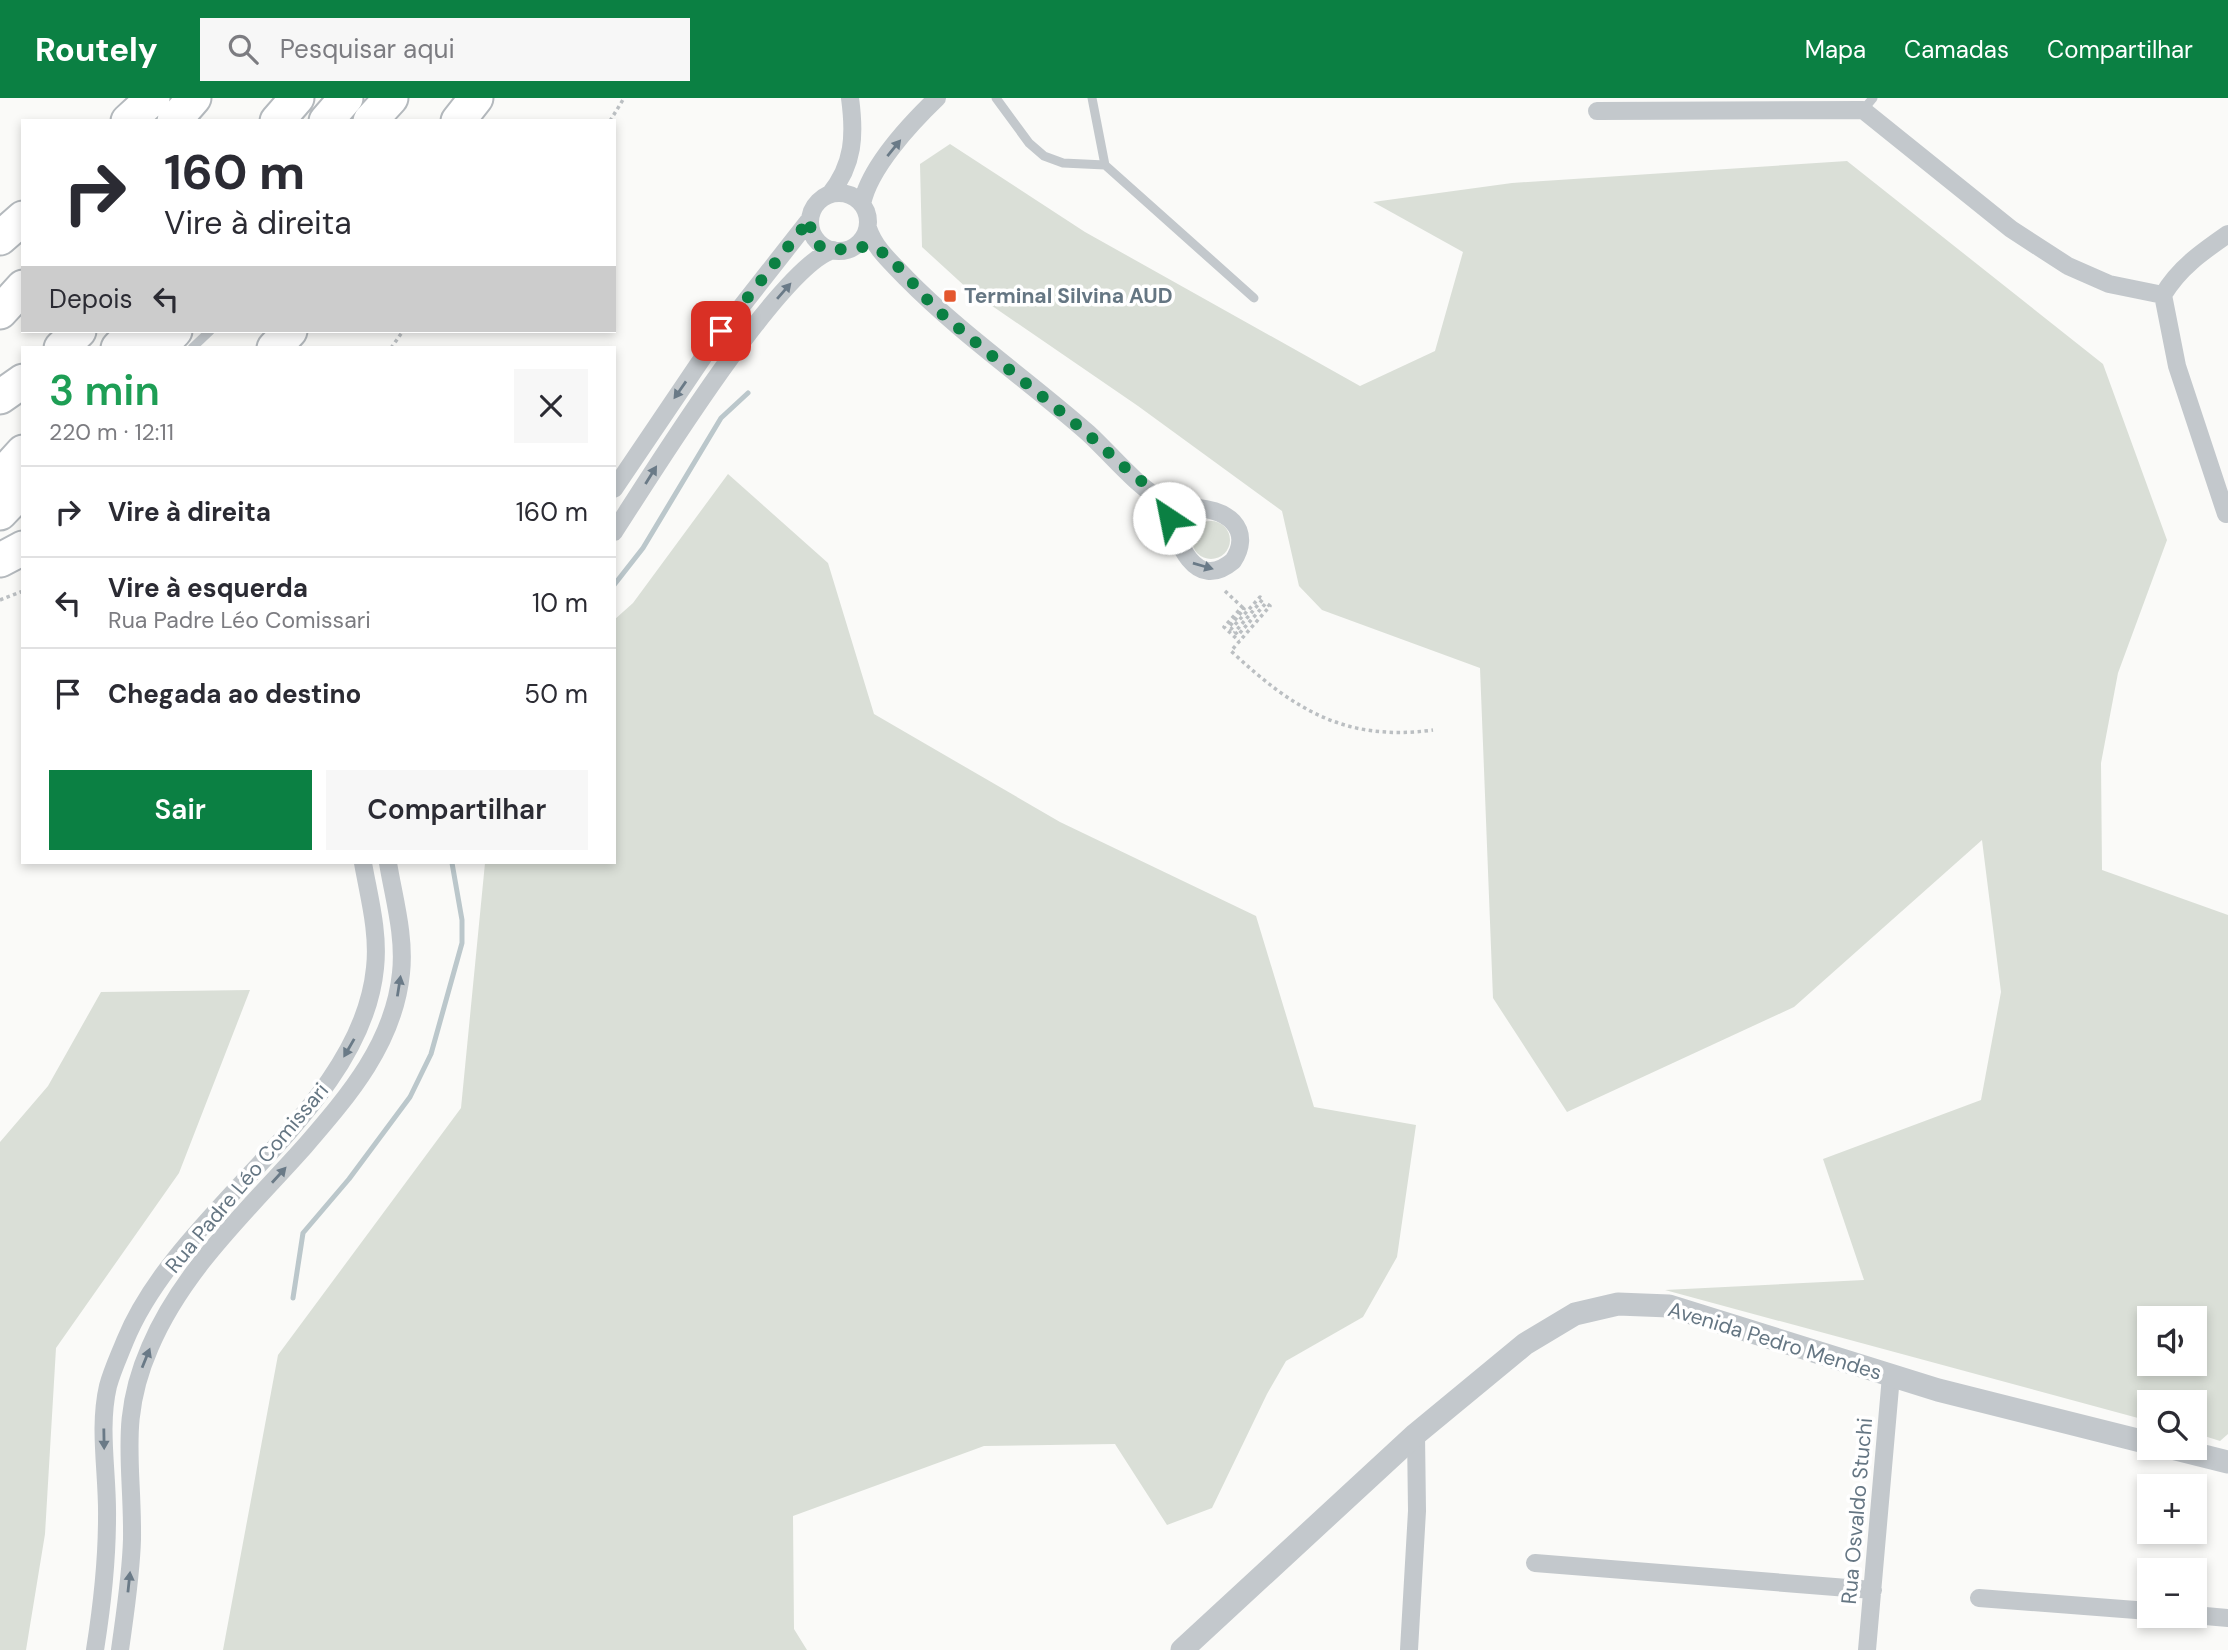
<!DOCTYPE html>
<html lang="pt">
<meta charset="utf-8">
<style>
:root{--surface:#fff;--page:#f7f7f7;--text:#2b2b33;--muted:#7c7c81;--line:#e1e1e2;--accent:#0b8043}
body{margin:0;font-family:"DM Sans",sans-serif;background:var(--page);color:var(--text);height:100vh;display:flex;flex-direction:column;font-size:26px;white-space:nowrap}
*{box-sizing:border-box;margin:0}
p{font-size:23px;color:var(--muted)}
.icon{flex:none;width:38px;height:38px;fill:none;stroke:currentColor;stroke-width:2;stroke-linecap:round;stroke-linejoin:round}
.map{position:relative;flex:1;overflow:hidden}
.panel{position:absolute;left:21px;top:248px;width:595px;height:518px;display:flex;flex-direction:column;background:var(--surface);border-radius:0px;box-shadow:0 4px 10px #0003}
.panel>*{flex:none}
.banner{position:absolute;left:21px;top:21px;width:595px;height:214px;border-radius:0px;box-shadow:0 4px 10px #0003;background:#fff;color:var(--text);overflow:hidden}
.tools{position:absolute;left:2137px;top:1208px;display:grid;gap:14px}
.tools a{display:grid;place-items:center;width:70px;height:70px;border-radius:0px;background:var(--surface);box-shadow:0 4px 10px #0003;font-size:35px}
.pin{position:absolute;display:grid;place-items:center;width:60px;height:60px;color:#fff;margin:-30px;border-radius:14px;box-shadow:0 4px 10px #0006}
.me{position:absolute;width:77px;margin:-38px;rotate:326deg;stroke-linejoin:round;filter:drop-shadow(0 0 5px #0008)}
.turn{display:flex;align-items:center;gap:24px;height:147px;padding:0 28px;font-size:32px}
.turn .icon{width:91px;height:91px;stroke-width:2.5}
.turn b{display:block;font-size:49px;line-height:60px}
.then{display:flex;align-items:center;height:66px;padding:0 28px;background:#0003;gap:14px;font-size:26px}
.round{display:grid;place-items:center;flex:none;width:74px;height:74px;border-radius:0px;background:var(--page)}
.summary{display:flex;align-items:center;justify-content:space-between;height:119px;padding:0 28px}
h1{font-size:42px;font-weight:600;line-height:52px;color:#1e9e55}
.action{display:flex;gap:14px;margin-top:auto;padding:14px 28px}
.action a{flex:1;height:80px;border-radius:0px;background:var(--accent);color:#fff;font-size:28px;font-weight:600;line-height:80px;text-align:center}
.action a+a{background:var(--page);color:var(--text)}
ul{padding:0;list-style:none}
li{display:flex;align-items:center;gap:21px;height:91px;padding:0 28px;border-top:2px solid var(--line)}
li div{flex:1}
li b{display:block;font-size:26px}
li em{font-style:normal}
header{display:flex;align-items:center;gap:42px;box-sizing:border-box;height:98px;padding:0 35px;background:var(--accent);color:#fff}
header strong{font-size:33px}
nav{display:flex;gap:38px;margin-inline-start:auto;font-size:24px}
.search{width:490px;height:63px;background:var(--page);display:flex;align-items:center;gap:18px;box-sizing:border-box;padding:0 24px;border-radius:0px;color:var(--muted);font-size:26px}
.map>svg:first-child{display:block}
.green{fill:#dadfd7;fill-rule:evenodd}
.lines{fill:none;stroke-linecap:round;stroke-linejoin:round}
.stream{stroke:#bbc7cb;stroke-width:5}
.motorway-casing{stroke:#b4b9bd;stroke-width:37}
.path{stroke:#bbbfc2;stroke-width:3.5;stroke-dasharray:3.5 3.5;stroke-linecap:butt}
.service{stroke:#c3c8cc;stroke-width:9}
.minor{stroke:#c3c8cc;stroke-width:18}
.tertiary{stroke:#c3c8cc;stroke-width:23}
.motorway{stroke:#fff;stroke-width:33}
.oneway{fill:#6a7a87}
.route{stroke:#0b8043;stroke-width:12;stroke-dasharray:0 21.6}
.poi-dot{fill:#e4572e;stroke:#fff;stroke-width:2.5}
.labels{text-anchor:middle;stroke-width:7;stroke-linejoin:round;paint-order:stroke}
.poi-label{font-size:21px;font-weight:bold;fill:#657683;stroke:#fff;text-anchor:start}
.street-label{font-size:21px;fill:#657683;stroke:#fff}
</style>
<header>
<strong>Routely</strong>
<div class="search"><svg class="icon" aria-label="search" viewBox="0 0 24 24"><circle cx="10" cy="10" r="6"/><path d="M15 15l6 6"/></svg>Pesquisar aqui</div>
<nav><a>Mapa</a><a>Camadas</a><a>Compartilhar</a></nav>
</header>
<div class="map">
<svg width="2228" height="1552" viewBox="0 0 2228 1552">
<rect width="100%" height="100%" fill="#fafaf8"/>
<!-- green -->
<path class="green" d="M 950,46 L 1085,134 L 1360,288 L 1435,253 L 1463,154 L 1373,104 L 1512,85 L 1847,63 L 2103,266 L 2167,442 L 2118,575 L 2101,665 L 2102,772 L 2228,817 L 2228,1336 L 2220,1343 L 2195,1335 L 2194,1304 L 2149,1304 L 2149,1323 L 1665,1192 L 1864,1182 L 1823,1061 L 1981,1002 L 2001,894 L 1982,742 L 1794,909 L 1567,1014 L 1493,900 L 1480,570 L 1322,512 L 1299,488 L 1282,413 L 1138,308 L 969,192 L 922,149 L 920,66 ZM 2149,1220 L 2194,1220 L 2194,1265 L 2149,1265 Z
M 728,376 L 828,465 L 874,616 L 1060,724 L 1256,818 L 1314,1009 L 1416,1027 L 1397,1159 L 1363,1219 L 1286,1263 L 1267,1296 L 1212,1410 L 1167,1427 L 1115,1346 L 984,1348 L 793,1418 L 794,1531 L 807,1552 L 223,1552 L 278,1257 L 461,1010 L 485,765 L 614,765 L 614,522 L 633,505 Z
M1192 442a19 19 0 1 1 38 0a19 19 0 1 1-38 0Z
M 250,892 L 179,1075 L 56,1250 L 45,1436 L 26,1552 L 0,1552 L 0,1044 L 48,988 L 101,894 Z"/>
<g class="lines">
<!-- stream -->
<path class="stream" d="M 614,487 L 643,450 L 721,320 L 748,295
M 293,1200 L 303,1135 L 349,1081 L 410,999 L 431,956 L 462,845 L 462,822 L 452,765"/>
<defs>
<path id="motorway" d="M 128,23 L 153,0
M 174,23 L 194,0
M 277,23 L 297,0
M 326,23 L 346,0
M 370,23 L 391,0
M 458,23 L 476,0
M 0,140 L 23,120
M 0,214 L 23,189
M 61,250 L 79,233
M 118,250 L 134,233
M 158,250 L 175,233
M 274,250 L 290,233
M 0,299 L 23,283
M 0,379 L 23,354
M 0,415 L 23,391
M 0,462 L 23,450"/>
</defs>
<!-- motorway casing -->
<use href="#motorway" class="motorway-casing"/>
<!-- path -->
<path class="path" d="M 610,23 L 624,0
M 391,250 L 403,233
M 1225,493 L 1242,509 L 1224,529 L 1239,543
M 0,502 L 23,493
M 1242,509 L 1244,511 L 1229,529 L 1231,531 L 1260,499 L 1263,501 L 1235,534 L 1238,537 L 1266,505 L 1270,508 L 1231,553 C 1293,611 1345,644 1433,632"/>
<!-- service -->
<path class="service" d="M 996,0 L 1029,45 L 1044,58 L 1063,65 L 1105,67 L 1254,200
M 1092,0 L 1105,67
M 1863,12 L 1873,0
M 192,250 L 210,233"/>
<!-- minor -->
<path class="minor" d="M 1597,13 L 1863,12 L 2011,131 L 2068,168 L 2109,186 L 2163,197
M810 124a29 29 0 1 1 58 0a29 29 0 1 1-58 0Z
M 830,96 C 854,66 855,37 850,0
M 862,106 C 869,70 911,25 937,0
M 868,130 C 875,151 891,164 906,180 C 962,237 1028,282 1088,335 C 1108,353 1140,392 1163,402 C 1185,412 1216,406 1233,424 C 1244,436 1241,451 1233,463 C 1190,499 1173,429 1163,402
M 2163,197 L 2177,268 L 2226,416
M 2163,197 C 2179,170 2202,154 2228,136
M 614,391 L 712,246 L 810,121
M 614,434 C 650,379 779,169 833,152
M 1535,1465 L 1873,1492
M 1979,1500 L 2149,1513
M 2194,1517 L 2228,1520
M 95,1552 C 102,1508 107,1464 107,1420 C 108,1376 98,1331 108,1288 C 112,1273 119,1258 125,1243 C 179,1110 361,1013 375,870 C 379,835 369,799 363,765
M 120,1552 C 125,1515 131,1478 132,1441 C 133,1366 118,1322 150,1249 C 183,1171 250,1110 305,1048 C 349,997 394,945 401,875 C 405,838 394,801 388,765
M 1409,1552 L 1417,1413 L 1416,1336
M 1867,1552 L 1891,1278"/>
<!-- tertiary -->
<path class="tertiary" d="M 2168,1349 L 2228,1364
M 1182,1552 L 1416,1336 L 1525,1246 L 1575,1216 L 1618,1206 L 1669,1208 L 1938,1292 L 2149,1345"/>
<!-- motorway -->
<use href="#motorway" class="motorway"/>
</g>
<!-- one-way arrows -->
<defs><path id="oneway-solid" d="M-6-.8H1V-3.2L6.5 0L1 3.2V.8H-6Z" transform="scale(1.75)"/></defs>
<g class="oneway">
<use href="#oneway-solid" transform="translate(894 50) rotate(-51)"/>
<use href="#oneway-solid" transform="translate(784 193) rotate(-49)"/>
<use href="#oneway-solid" transform="translate(680 292) rotate(125)"/>
<use href="#oneway-solid" transform="translate(651 377) rotate(-58)"/>
<use href="#oneway-solid" transform="translate(1203 468) rotate(16)"/>
<use href="#oneway-solid" transform="translate(399 888) rotate(-81)"/>
<use href="#oneway-solid" transform="translate(349 950) rotate(120)"/>
<use href="#oneway-solid" transform="translate(279 1077) rotate(-48)"/>
<use href="#oneway-solid" transform="translate(146 1260) rotate(-68)"/>
<use href="#oneway-solid" transform="translate(104 1341) rotate(89)"/>
<use href="#oneway-solid" transform="translate(129 1484) rotate(-84)"/>
</g>
<g class="lines">
<!-- route -->
<path class="route" d="M 721,233 L 810,121 C 810,174 858,139 879,152 C 899,165 922,199 942,216 C 1001,267 1064,313 1121,366 C 1141,384 1161,395 1169,420"/>
</g>
<!-- markers -->
<rect class="poi-dot" x="943" y="191" width="14" height="14" rx="3.5"/>
<g class="labels">
<!-- poi labels -->
<g class="poi-label">
<text x="964" y="205">Terminal Silvina AUD</text>
</g>
<!-- street labels -->
<g class="street-label">
<text transform="translate(247 1080) rotate(-50)" y="7">Rua Padre Léo Comissari</text>
<text transform="translate(1775 1243) rotate(17)" y="7">Avenida Pedro Mendes</text>
<text transform="translate(1857 1413) rotate(-85)" y="7">Rua Osvaldo Stuchi</text>
</g>
</g>
</svg>
<div class="tools">
<a><svg class="icon" aria-label="sound" viewBox="0 0 24 24"><path d="M4 9h4l5-4v14l-5-4H4zM17 9q2 3 0 6"/></svg></a>
<a><svg class="icon" aria-label="search" viewBox="0 0 24 24"><circle cx="10" cy="10" r="6"/><path d="M15 15l6 6"/></svg></a>
<a>+</a>
<a>−</a>
</div>
<div class="pin" style="left:721px;top:233px;background:#d93025"><svg class="icon" aria-label="arrive" viewBox="0 0 24 24"><path d="M6 21V4h12l-3 4 3 4H6"/></svg></div>
<svg class="me" style="left:1169px;top:420px" viewBox="-20 -20 40 40"><circle r="19" fill="#fff"/><path d="M0-13L10 11 0 6-10 11z" fill="#0b8043"/></svg>
<div class="banner">
<div class="turn"><svg class="icon" aria-label="right" viewBox="0 0 24 24"><path d="M7 20v-9h11M14 6l5 5-5 5"/></svg><div><b>160 m</b>Vire à direita</div></div>
<div class="then">Depois<svg class="icon" aria-label="left" viewBox="0 0 24 24"><path d="M17 20v-9H6M10 6l-5 5 5 5"/></svg></div>
</div>
<section class="panel">
<div class="summary"><div><h1>3 min</h1><p>220 m · 12:11</p></div><a class="round"><svg class="icon" aria-label="close" viewBox="0 0 24 24"><path d="M6 6l12 12M18 6L6 18"/></svg></a></div>
<ul>
<li><svg class="icon" aria-label="right" viewBox="0 0 24 24"><path d="M7 20v-9h11M14 6l5 5-5 5"/></svg><div><b>Vire à direita</b></div><em>160 m</em></li>
<li><svg class="icon" aria-label="left" viewBox="0 0 24 24"><path d="M17 20v-9H6M10 6l-5 5 5 5"/></svg><div><b>Vire à esquerda</b><p>Rua Padre Léo Comissari</p></div><em>10 m</em></li>
<li><svg class="icon" aria-label="arrive" viewBox="0 0 24 24"><path d="M6 21V4h12l-3 4 3 4H6"/></svg><div><b>Chegada ao destino</b></div><em>50 m</em></li>
</ul>
<div class="action"><a>Sair</a><a>Compartilhar</a></div>
</section>
</div>
